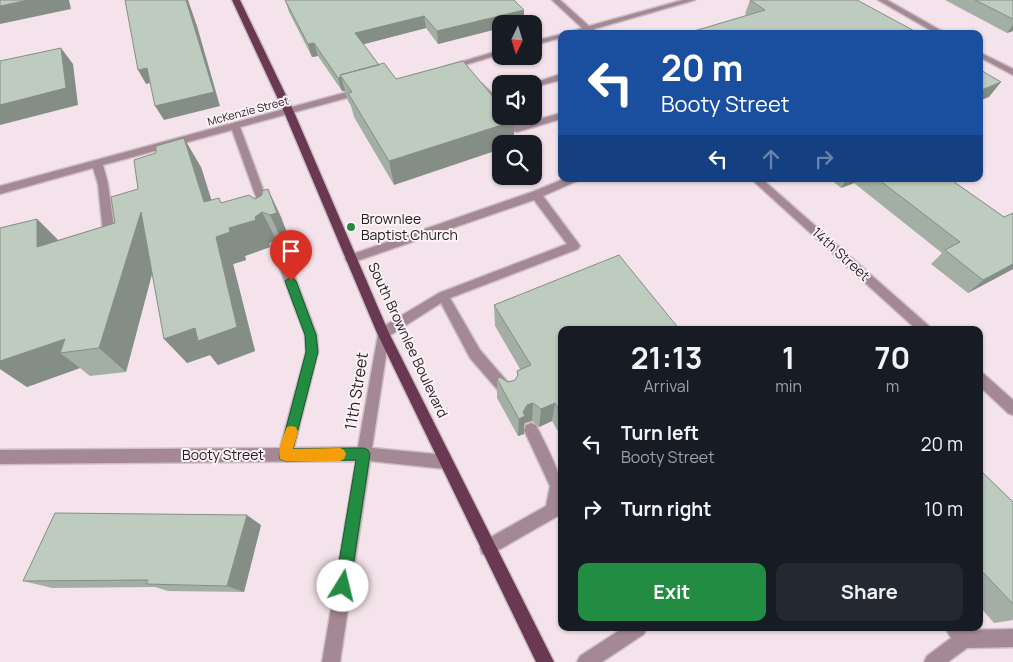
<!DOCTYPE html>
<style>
:root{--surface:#171b24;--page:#242831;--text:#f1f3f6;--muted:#9ea1a6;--accent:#228c42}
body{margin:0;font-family:Manrope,sans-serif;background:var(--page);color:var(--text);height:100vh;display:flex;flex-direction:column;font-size:19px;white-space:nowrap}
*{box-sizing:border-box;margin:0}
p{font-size:16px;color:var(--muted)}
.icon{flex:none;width:28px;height:28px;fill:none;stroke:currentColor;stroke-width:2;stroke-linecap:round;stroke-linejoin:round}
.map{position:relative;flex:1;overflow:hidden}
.sheet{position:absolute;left:558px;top:326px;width:425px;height:305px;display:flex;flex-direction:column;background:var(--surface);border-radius:10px;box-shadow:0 1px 4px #0004}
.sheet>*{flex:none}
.top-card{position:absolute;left:558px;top:30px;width:425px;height:152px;border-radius:10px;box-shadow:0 1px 4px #0004;background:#1a4fa0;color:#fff;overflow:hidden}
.needle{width:32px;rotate:184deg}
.tools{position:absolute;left:492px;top:15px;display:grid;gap:10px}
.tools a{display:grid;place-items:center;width:50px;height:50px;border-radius:10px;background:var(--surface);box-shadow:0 1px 4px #0004;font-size:25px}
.pin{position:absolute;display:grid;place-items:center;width:42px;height:42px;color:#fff;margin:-51px -21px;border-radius:50% 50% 50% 0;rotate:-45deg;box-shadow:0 0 5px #0007}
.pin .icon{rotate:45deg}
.me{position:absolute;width:55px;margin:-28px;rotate:9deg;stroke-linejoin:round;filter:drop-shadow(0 0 4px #0008)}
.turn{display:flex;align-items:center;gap:18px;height:105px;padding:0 20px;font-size:22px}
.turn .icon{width:65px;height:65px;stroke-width:2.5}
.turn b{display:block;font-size:35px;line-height:42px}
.lanes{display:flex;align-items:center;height:48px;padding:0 20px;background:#0003;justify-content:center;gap:25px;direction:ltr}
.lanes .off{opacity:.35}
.eta{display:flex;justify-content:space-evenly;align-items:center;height:85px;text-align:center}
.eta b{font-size:30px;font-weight:700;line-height:35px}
.button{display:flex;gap:10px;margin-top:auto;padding:10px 20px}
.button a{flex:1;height:58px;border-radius:10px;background:var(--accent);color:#fff;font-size:20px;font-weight:700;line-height:58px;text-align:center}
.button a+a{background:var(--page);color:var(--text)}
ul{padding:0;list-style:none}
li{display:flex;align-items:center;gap:15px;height:65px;padding:0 20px}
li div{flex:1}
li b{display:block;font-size:19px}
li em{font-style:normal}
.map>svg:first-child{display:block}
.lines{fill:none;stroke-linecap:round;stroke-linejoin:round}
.minor-casing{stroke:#cebfc6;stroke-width:3}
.major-casing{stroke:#cebfc6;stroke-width:3}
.minor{fill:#a48894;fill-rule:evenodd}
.major{fill:#683950;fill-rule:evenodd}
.wall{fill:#a3afa4}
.shaded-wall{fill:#858e86}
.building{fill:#becbbf;stroke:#858e86}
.route{fill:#228c42;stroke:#165b2b}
.slow{fill:#f59e0b}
.poi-dot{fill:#228c42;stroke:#fdf2f7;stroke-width:2}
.labels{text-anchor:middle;stroke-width:4;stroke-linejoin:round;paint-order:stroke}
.far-street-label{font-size:11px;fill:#231d20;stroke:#fdf2f7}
.poi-label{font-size:14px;fill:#231d20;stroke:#fdf2f7;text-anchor:start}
.street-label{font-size:14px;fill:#231d20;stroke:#fdf2f7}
.near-street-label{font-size:16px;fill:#231d20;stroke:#fdf2f7}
</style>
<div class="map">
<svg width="1013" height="662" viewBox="0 0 1013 662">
<rect width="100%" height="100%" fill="#f4e3ea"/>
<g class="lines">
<defs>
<path id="minor" d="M 552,0 L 560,0 L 589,26 L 683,0 L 695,0 L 594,29 L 596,32 L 594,34 L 587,31 L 564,34 L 582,28 Z
M 878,0 L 887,0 L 947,34 L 937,34 Z
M 562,34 L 561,38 L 534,45 L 534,41 Z
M 501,50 L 501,54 L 448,70 L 444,67 Z
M 979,52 L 1013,69 L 1013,75 L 979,57 Z
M 561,74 L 561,80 L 534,87 L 534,84 L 530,84 Z
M 481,83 L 492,93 L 501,90 L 501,96 L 487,98 L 477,86 Z
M 362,88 L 365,89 L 365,93 L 240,127 L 271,211 L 266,215 L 261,211 L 232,130 L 103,165 L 108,184 L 116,242 L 110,246 L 104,242 L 98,184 L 93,168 L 0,194 L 0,186 Z
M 561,113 L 561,119 L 517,132 L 514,131 L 503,116 L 512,116 L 519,125 Z
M 564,179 L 578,179 L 577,181 L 543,196 L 578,243 L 580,246 L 578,249 L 450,298 L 480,350 L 512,387 L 514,391 L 512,395 L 507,397 L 502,395 L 470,358 L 441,303 L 389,336 L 372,448 L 446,455 L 451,457 L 453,462 L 451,467 L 446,469 L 370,461 L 340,662 L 322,662 L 356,461 L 0,464 L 0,450 L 280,448 L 306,352 L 305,335 L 271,245 L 277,241 L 283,245 L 317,335 L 318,352 L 294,448 L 358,447 L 379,329 L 439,293 L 567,244 L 534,200 L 351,263 L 347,262 L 345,259 L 347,256 L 532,192 Z
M 751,179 L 762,179 L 929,326 L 931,330 L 917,330 Z
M 979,372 L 984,374 L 1013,400 L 1013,415 L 1008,413 L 979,386 Z
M 531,423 L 536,425 C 549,453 571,485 558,516 L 488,556 L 482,554 L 480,548 L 482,542 L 546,506 L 550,486 L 524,430 L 526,425 Z
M 623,628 L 647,628 L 644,634 L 602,662 L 577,662 L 580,656 Z
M 945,628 L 965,628 L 968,630 L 1013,629 L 1013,647 L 967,648 L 948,662 L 924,662 L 927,656 L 951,638 Z"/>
<path id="major" d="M 232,0 L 240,0 L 294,112 L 389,333 L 554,662 L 536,662 L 377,333 L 284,112 Z"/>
</defs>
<!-- minor casing -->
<use href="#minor" class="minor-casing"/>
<!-- major casing -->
<use href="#major" class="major-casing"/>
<!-- minor -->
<use href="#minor" class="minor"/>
<!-- major -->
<use href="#major" class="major"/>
</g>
<!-- wall -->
<path class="wall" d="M 285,0 L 524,22 L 438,44 L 426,28 L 363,44 L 379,65 L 394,185 L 354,117 L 351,106 L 347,99 L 345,91 L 342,91 L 318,56 L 312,57 L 289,12 Z
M 750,0 L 920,34 L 747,15 L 745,14 Z
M 945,0 L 1013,0 L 1013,31 L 1007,33 Z
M 201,167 L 211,200 L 221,203 L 249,195 L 281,217 L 290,241 L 283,243 L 276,239 L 269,244 L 270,247 L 245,256 L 246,260 L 233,264 L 255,351 L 218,365 L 210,355 L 187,363 L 152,274 L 126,372 L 90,376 L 80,368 L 27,387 L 0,369 L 0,228 L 37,219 L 58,240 L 115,223 L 138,189 Z
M 830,179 L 950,179 L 1004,217 L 1013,213 L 1013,269 L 968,293 L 931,264 L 942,253 L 854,183 L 841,188 Z
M 494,305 L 561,330 L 561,436 L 552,421 L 539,427 L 532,421 L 525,423 L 524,426 L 524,434 L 518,436 L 497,398 L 497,379 L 508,382 L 515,380 L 517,377 L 517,371 L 520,369 L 495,326 Z
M 979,469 L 1013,502 L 1013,620 L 994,623 L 979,606 Z
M 261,525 L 244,592 L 168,591 L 155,587 L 52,588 L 23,581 Z"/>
<!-- shaded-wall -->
<path class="shaded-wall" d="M 28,0 L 69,0 L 71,9 L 0,24 L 0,6 Z
M 186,0 L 188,0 L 197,26 L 220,106 L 164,120 L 155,106 Z
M 524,10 L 524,22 L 519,24 L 501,24 L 501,28 L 438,44 L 437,31 Z
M 424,16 L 426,28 L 357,46 L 355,33 Z
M 1013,25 L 1013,31 L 1007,33 Z
M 314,43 L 318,56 L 312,57 L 308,44 Z
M 61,48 L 73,64 L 78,105 L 0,125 L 0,105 Z
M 147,68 L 155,82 L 146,84 L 138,70 Z
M 341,77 L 345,91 L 342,91 L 338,78 Z
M 1001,82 L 989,97 L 979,101 L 979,91 Z
M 514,121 L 514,144 L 501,144 L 501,149 L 394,185 L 389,161 Z
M 184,138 L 201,167 L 221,230 L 204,202 Z
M 847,179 L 857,179 L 854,183 L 841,188 Z
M 268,189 L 281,217 L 290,241 L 283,243 L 270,215 Z
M 141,212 L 161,240 L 126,372 L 99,348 Z
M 262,212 L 276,239 L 269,244 L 270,247 L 245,256 L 246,260 L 233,264 L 255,351 L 218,365 L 210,355 L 187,363 L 164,339 L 216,237 L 229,228 L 235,227 L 255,217 Z
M 37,219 L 64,246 L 37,247 Z
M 1013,264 L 1013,269 L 968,293 L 983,280 Z
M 65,339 L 60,353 L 80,368 L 27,387 L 0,369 L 0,361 Z
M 533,403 L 532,421 L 525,423 L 524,426 L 524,434 L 518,436 L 519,419 L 527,405 Z
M 555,403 L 552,421 L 539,427 L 541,409 Z
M 247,515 L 261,525 L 244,592 L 227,586 Z"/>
<!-- building -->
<path class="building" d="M 0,0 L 28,0 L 0,6 Z
M 125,0 L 186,0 L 214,92 L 155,106 L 147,68 L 138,70 Z
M 285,0 L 514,0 L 524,10 L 437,31 L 424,16 L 355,33 L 379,65 L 340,75 L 341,77 L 338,78 L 314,43 L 308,44 Z
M 750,0 L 857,0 L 920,34 L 684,34 L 765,10 Z
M 975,0 L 1013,0 L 1013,19 Z
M 61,48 L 66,88 L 0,105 L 0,61 Z
M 463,61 L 501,106 L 501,116 L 510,116 L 514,121 L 389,161 L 348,93 L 352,92 L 340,75 L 384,63 L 396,79 Z
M 979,69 L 1001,82 L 979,91 Z
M 184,138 L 204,202 L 219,198 L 221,203 L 249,195 L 255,199 L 262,195 L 262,191 L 268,189 L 277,213 L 270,215 L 262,212 L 255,217 L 256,220 L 229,228 L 230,232 L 216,237 L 237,327 L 198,341 L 195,328 L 164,339 L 141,212 L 99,348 L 60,353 L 65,339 L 0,361 L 0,228 L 37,219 L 37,247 L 115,223 L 111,197 L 138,189 L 134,160 L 156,153 L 156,146 Z
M 878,179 L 950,179 L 1004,217 L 1013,213 L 1013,264 L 983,280 L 945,250 L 960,242 Z
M 619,255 L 680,330 L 561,330 L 561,413 L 555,403 L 541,409 L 533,403 L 527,405 L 523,412 L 525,416 L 519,419 L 497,379 L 500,377 L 508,382 L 515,380 L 518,375 L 517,371 L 531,365 L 494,305 Z
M 979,469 L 1013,502 L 1013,604 L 979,568 Z
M 55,513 L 247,515 L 227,586 L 146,584 L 148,580 L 23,581 Z"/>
<!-- route -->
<path class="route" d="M 291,277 L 296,281 L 316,335 L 318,352 L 293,449 L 364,448 L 368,450 L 370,454 L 350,586 L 348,592 L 343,594 L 337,592 L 335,586 L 356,460 L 285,461 L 280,459 L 279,455 L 306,352 L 305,335 L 285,281 Z"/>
<!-- slow -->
<path class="slow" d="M 291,426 L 296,427 L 298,432 L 293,449 L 340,448 L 344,450 L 346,454 L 344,459 L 340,461 L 285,461 L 280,459 C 277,451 283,436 287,427 Z"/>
<!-- markers -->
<circle class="poi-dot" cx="351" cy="227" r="5"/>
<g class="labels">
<!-- far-street labels -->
<g class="far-street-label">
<text transform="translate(248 111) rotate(-15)" y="4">McKenzie Street</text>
</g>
<!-- poi labels -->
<g class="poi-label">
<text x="361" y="224">Brownlee<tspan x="361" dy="16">Baptist Church</tspan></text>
</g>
<!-- street labels -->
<g class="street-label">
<text transform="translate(841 254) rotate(42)" y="5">14th Street</text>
<text transform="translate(408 340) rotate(65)" y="5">South Brownlee Boulevard</text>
<text x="223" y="460">Booty Street</text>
</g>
<!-- near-street labels -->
<g class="near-street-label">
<text transform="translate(356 391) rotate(-81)" y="6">11th Street</text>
</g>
</g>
</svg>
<div class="tools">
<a><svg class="needle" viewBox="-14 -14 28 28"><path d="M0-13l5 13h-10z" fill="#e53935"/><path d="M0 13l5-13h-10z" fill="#9ea1a6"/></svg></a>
<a><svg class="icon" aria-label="sound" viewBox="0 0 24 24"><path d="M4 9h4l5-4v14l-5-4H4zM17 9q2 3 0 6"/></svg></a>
<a><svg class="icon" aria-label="search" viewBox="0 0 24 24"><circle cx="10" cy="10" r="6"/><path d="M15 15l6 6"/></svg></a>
</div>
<div class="pin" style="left:291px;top:281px;background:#d93025"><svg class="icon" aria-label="arrive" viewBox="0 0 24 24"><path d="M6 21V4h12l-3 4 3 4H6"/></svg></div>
<svg class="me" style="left:343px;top:586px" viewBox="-20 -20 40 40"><circle r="19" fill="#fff"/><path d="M0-13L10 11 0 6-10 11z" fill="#228c42"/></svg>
<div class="top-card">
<div class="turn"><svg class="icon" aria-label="left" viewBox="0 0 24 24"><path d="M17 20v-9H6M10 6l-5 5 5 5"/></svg><div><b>20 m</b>Booty Street</div></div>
<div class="lanes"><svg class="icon" aria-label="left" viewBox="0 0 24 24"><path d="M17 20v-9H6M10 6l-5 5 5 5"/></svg><svg class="icon off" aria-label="ahead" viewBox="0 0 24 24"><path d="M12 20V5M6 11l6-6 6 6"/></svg><svg class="icon off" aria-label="right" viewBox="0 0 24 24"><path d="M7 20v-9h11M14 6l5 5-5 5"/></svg></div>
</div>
<section class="sheet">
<div class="eta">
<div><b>21:13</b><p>Arrival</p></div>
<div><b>1</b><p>min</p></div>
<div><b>70</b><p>m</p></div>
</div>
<ul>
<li><svg class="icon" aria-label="left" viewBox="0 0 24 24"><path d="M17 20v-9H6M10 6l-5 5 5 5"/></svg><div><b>Turn left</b><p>Booty Street</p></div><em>20 m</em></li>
<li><svg class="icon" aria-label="right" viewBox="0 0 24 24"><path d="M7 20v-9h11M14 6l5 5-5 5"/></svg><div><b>Turn right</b></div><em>10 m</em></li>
</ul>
<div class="button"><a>Exit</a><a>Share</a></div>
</section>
</div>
